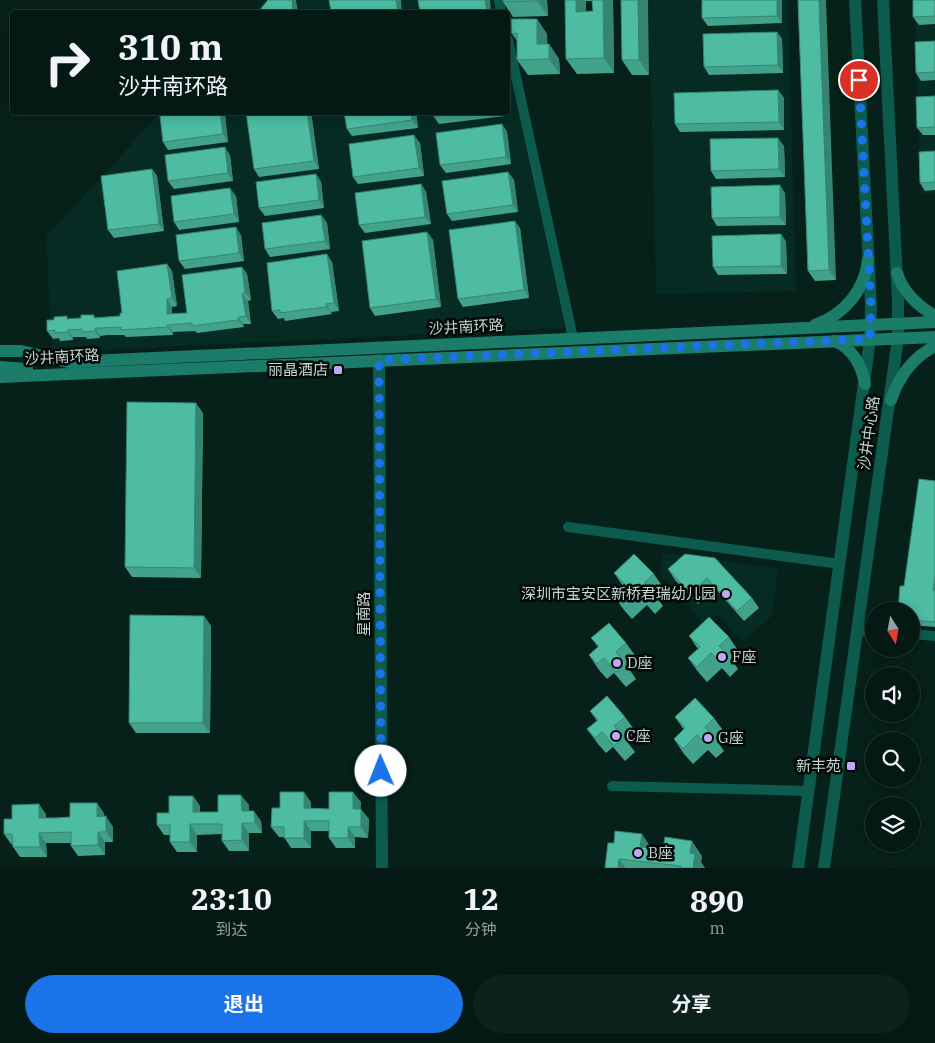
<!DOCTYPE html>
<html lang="zh">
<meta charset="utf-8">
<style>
:root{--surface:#041814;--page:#0d211d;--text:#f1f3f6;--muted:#97a0a0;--line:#253734;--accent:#1a73e8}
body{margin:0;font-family:"IBM Plex Serif","Noto Sans SC",serif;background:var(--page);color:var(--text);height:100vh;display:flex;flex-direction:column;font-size:19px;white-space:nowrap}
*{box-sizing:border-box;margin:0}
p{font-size:16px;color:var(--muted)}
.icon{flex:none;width:28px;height:28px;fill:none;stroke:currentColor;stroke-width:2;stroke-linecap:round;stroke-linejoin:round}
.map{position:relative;height:868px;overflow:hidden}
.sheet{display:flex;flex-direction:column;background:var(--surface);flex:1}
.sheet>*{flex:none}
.guide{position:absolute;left:10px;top:10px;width:500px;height:105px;border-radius:5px;box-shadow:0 2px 12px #0003,0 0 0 1px var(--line);background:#041814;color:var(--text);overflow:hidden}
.needle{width:32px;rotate:169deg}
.tools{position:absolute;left:865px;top:602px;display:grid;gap:10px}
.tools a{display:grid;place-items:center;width:55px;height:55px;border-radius:50%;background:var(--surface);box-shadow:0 2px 12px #0003,0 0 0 1px var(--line);font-size:25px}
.pin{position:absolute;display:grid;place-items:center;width:42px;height:42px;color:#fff;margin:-21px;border:2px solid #fff;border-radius:50%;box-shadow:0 1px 5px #0007}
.me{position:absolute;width:55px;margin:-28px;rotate:359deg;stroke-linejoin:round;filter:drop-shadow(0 0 4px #0008)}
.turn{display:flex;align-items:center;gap:18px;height:105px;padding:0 25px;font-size:22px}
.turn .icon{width:65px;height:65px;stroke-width:2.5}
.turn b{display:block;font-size:35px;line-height:42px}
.eta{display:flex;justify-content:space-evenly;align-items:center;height:85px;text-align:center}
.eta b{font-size:30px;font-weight:700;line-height:35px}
.button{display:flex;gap:10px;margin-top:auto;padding:10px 25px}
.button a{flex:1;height:58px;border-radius:30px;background:var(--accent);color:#fff;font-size:20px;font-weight:700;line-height:58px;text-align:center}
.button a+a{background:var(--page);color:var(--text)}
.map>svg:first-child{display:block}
.built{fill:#052b23}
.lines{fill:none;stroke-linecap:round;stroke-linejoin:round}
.minor{stroke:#0c5b4c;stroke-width:10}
.tertiary{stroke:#0c5b4c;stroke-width:12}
.secondary{stroke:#1a7c69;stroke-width:12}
.wall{fill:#42a28c;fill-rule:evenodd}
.shaded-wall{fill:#368472}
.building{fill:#4dbca3;stroke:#368472}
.route{stroke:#1a73e8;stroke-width:9;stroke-dasharray:0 16.2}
.poi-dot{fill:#c0a8f3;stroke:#010806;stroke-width:2}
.labels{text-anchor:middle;stroke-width:5;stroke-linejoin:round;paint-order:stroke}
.street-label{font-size:15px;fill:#c6d5d0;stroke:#010806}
.poi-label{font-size:15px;fill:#c6d5d0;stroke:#010806;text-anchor:start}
</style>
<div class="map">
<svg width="935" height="868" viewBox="0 0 935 868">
<rect width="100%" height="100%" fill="#06201a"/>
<!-- built -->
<path class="built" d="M 264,0 L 493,0 L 496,12 L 253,12 Z
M 649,0 L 788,0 L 796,291 L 656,294 Z
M 914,0 L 935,0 L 935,193 L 921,194 Z
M 508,65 L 565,328 L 52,352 L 46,237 L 160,113 L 508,112 Z
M 663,553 L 778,568 L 772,616 L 743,642 L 717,614 L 705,624 L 660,575 Z"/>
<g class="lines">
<!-- minor -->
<path class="minor" d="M 499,0 L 501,12
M 508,40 L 573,338
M 568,527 L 840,564
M 858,631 L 874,632
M 911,634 L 935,636
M 612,786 L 809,791"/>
<!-- tertiary -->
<path class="tertiary" d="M 379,360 L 382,868
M 798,868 L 870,339 L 871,306 L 855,0
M 824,868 L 898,338 L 898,301 L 883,0"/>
<!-- secondary -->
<path class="secondary" d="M 897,273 C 903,292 918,306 935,316
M 815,325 C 845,314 865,290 868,259
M 834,341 C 852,347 862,366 865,384
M 0,351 L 21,351 L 68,362 L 935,322
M 0,367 L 27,369
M 0,377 L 935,337
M 891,400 C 899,376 912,358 935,346"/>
</g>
<!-- wall -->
<path class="wall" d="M 547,0 L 548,16 L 513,17 L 503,2 Z
M 565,0 L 613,0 L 614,73 L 577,74 L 566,59 ZM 586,1 L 592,1 L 593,11 L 586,12 Z
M 621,0 L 649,75 L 632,75 L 622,60 Z
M 702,0 L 782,0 L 782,23 L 708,26 L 702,18 Z
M 798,0 L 836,280 L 815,281 L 808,271 Z
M 935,0 L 935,24 L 919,25 L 913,17 Z
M 537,19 L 547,34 L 547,44 L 549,44 L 559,59 L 560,74 L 528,75 L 517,60 L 517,41 L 512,34 Z
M 777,32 L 782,39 L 783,73 L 709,75 L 704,67 Z
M 935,41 L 935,80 L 921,81 L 916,73 Z
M 778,90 L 784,98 L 784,130 L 680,132 L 675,124 Z
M 935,96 L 935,135 L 923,135 L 917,128 Z
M 311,112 L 319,169 L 259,177 L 254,169 Z
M 344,112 L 416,112 L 418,128 L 352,136 L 347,129 Z
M 433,112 L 505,112 L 505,116 L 439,124 L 434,117 Z
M 225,115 L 228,142 L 168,150 L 163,142 Z
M 502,124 L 507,132 L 511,164 L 446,173 L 440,165 Z
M 420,143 L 424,176 L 358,184 L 353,177 Z
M 784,146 L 785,177 L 716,179 L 711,171 Z
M 935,151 L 935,190 L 925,191 L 920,183 Z
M 230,155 L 233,181 L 174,189 L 168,181 Z
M 152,169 L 157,176 L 164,231 L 114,238 L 108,230 Z
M 508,172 L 514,180 L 518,212 L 452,221 L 447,214 Z
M 316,174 L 321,182 L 324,208 L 265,216 L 259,208 Z
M 421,184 L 426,192 L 431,224 L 365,233 L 359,225 Z
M 785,193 L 786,225 L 717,226 L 712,218 Z
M 236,196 L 239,222 L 179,230 L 174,222 Z
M 321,215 L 327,223 L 330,249 L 270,257 L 265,249 Z
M 520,228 L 529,298 L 463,307 L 458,299 Z
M 427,232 L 433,240 L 441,307 L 375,316 L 370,308 Z
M 781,234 L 786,242 L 787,274 L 718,275 L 713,267 Z
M 241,235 L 244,261 L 185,269 L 179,261 Z
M 332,262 L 339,311 L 331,312 L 332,314 L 285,321 L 284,318 L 278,319 L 272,311 Z
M 167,264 L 172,271 L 177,306 L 172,307 L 172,314 L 187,313 L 242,267 L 247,274 L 251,300 L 248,301 L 251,324 L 243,324 L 244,327 L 197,333 L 195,331 L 173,332 L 173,335 L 126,337 L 124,335 L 107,335 L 100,336 L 100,338 L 87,339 L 86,337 L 73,337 L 73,340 L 60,341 L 59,338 L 53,339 L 47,331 L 69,319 L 120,316 Z
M 203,413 L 201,578 L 132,577 L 125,567 Z
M 935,481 L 935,627 L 911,625 L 911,611 L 904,586 Z
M 685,554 L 752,598 L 759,608 L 744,621 L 715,588 L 698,604 L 675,580 L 668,569 Z
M 614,573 L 654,574 L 664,589 L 656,596 L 663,606 L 655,614 L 647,605 L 632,619 L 624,610 L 613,595 L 623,586 Z
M 204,616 L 211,626 L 210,733 L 136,733 L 129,723 Z
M 689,636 L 729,637 L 739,652 L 731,659 L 738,669 L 730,677 L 722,668 L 707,682 L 699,673 L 688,658 L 698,649 Z
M 591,638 L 626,643 L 637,658 L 627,666 L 636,679 L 626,687 L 614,673 L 607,679 L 599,670 L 589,655 L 598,647 Z
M 590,711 L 625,717 L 636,732 L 626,740 L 635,752 L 625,761 L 613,747 L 606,753 L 598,744 L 587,729 L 597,721 Z
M 675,717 L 714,718 L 725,733 L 717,741 L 724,751 L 716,758 L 708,750 L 693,764 L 684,754 L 674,739 L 684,730 Z
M 193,796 L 200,806 L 200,812 L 218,812 L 249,805 L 249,811 L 261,821 L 262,833 L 249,833 L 249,851 L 229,851 L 222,841 L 222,834 L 197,835 L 197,852 L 177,852 L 170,842 L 170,835 L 164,835 L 157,825 L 169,813 Z
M 311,802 L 311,808 L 329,809 L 361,802 L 360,809 L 369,819 L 368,838 L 355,837 L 355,848 L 336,848 L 329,838 L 329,831 L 311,831 L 311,848 L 291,848 L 284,837 L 279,837 L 271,827 L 280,808 Z
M 104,813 L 104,816 L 113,827 L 113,842 L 105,842 L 105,855 L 78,856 L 71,846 L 71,843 L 46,843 L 47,857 L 20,857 L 13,847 L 12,844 L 11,844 L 4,834 L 12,819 L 46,814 L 46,818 L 70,817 Z
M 608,843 L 702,856 L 701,862 L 705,868 L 605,868 Z"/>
<!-- shaded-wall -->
<path class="shaded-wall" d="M 292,0 L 296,0 L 298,12 L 293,12 Z
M 396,0 L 401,0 L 402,12 L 398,12 Z
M 485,0 L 490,0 L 491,12 L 488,12 L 487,11 Z
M 537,0 L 547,0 L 548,16 L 537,1 Z
M 576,0 L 585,0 L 586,1 L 586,27 L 576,12 Z
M 603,0 L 613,0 L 614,73 L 604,58 Z
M 638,0 L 648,0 L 649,75 L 639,60 Z
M 777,0 L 782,0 L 782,23 L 777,16 Z
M 819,0 L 826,0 L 836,280 L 829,270 Z
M 537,19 L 547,34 L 548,59 L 537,44 Z
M 777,32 L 782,39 L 783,73 L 778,65 Z
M 549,44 L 559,59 L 560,74 L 549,59 Z
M 778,90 L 784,98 L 784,130 L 779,122 Z
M 220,112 L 223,112 L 225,115 L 228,142 L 223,134 Z
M 307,112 L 311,112 L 319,169 L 314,161 Z
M 411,112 L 416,112 L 418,128 L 412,120 Z
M 502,124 L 507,132 L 511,164 L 506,157 Z
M 414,135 L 420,143 L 424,176 L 419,168 Z
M 778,138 L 784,146 L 785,177 L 779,169 Z
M 225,147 L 230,155 L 233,181 L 228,173 Z
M 152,169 L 157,176 L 164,231 L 159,224 Z
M 508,172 L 514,180 L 518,212 L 513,205 Z
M 316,174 L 321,182 L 324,208 L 319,200 Z
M 421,184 L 426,192 L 431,224 L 425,217 Z
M 780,185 L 785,193 L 786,225 L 780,217 Z
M 230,188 L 236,196 L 239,222 L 234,214 Z
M 321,215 L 327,223 L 330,249 L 325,241 Z
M 515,221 L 520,228 L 529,298 L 524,290 Z
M 236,227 L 241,235 L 244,261 L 239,253 Z
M 427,232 L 433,240 L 441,307 L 436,299 Z
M 781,234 L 786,242 L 787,274 L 781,266 Z
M 327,254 L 332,262 L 339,311 L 334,303 Z
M 167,264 L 172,271 L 177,306 L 172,298 Z
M 242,267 L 247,274 L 251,300 L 245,293 Z
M 242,293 L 248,301 L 251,324 L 246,316 Z
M 167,299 L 172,307 L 172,322 L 167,314 Z
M 326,304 L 331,312 L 332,314 L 326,307 Z
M 238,317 L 243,324 L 244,327 L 238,320 Z
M 167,325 L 173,332 L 173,335 L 168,327 Z
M 95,328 L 100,336 L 100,338 L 95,331 Z
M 68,330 L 73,337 L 73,340 L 68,332 Z
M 196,403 L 203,413 L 201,578 L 194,568 Z
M 935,576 L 935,593 L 933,590 Z
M 204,616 L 211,626 L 210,733 L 203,723 Z
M 304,792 L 311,802 L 311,819 L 304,808 Z
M 353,792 L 361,802 L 360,819 L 353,809 Z
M 241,795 L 249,805 L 249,821 L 242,811 Z
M 193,796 L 200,806 L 200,822 L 193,812 Z
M 97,803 L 104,813 L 104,827 L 97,817 Z
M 39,804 L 46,814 L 46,828 L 39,818 Z
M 361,809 L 369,819 L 368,838 L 361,827 Z
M 254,811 L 261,821 L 262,833 L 255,823 Z
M 106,816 L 113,827 L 113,842 L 106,832 Z
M 304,821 L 311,831 L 311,848 L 304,838 Z
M 242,823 L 249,833 L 249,851 L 242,840 Z
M 190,824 L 197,835 L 197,852 L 190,842 Z
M 348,827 L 355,837 L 355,848 L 348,838 Z
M 98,832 L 105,842 L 105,855 L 98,845 Z
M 39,833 L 46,843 L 47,857 L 40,847 Z
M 642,834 L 652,849 L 640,847 Z
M 692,841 L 702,856 L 701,862 L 705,868 L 693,868 L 690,853 Z
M 619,859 L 626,868 L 618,868 Z"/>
<!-- building -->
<path class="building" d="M 268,0 L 292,0 L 293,12 L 258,12 Z
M 329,0 L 396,0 L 398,12 L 331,12 Z
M 418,0 L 485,0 L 487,11 L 476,12 L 420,12 Z
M 503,0 L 537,0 L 537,1 L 503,2 Z
M 565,0 L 576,0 L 576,12 L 593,11 L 592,0 L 603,0 L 604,58 L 566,59 Z
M 621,0 L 638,0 L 639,60 L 622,60 Z
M 702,0 L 777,0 L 777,16 L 702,18 Z
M 798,0 L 819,0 L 829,270 L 808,271 Z
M 913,0 L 935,0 L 935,16 L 913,17 Z
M 511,19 L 537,19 L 537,44 L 549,44 L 549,59 L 517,60 L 517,33 L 512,34 Z
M 777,32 L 778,65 L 704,67 L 703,34 Z
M 935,41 L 935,72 L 916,73 L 915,42 Z
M 778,90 L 779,122 L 675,124 L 674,93 Z
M 935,96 L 935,127 L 917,128 L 916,97 Z
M 185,112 L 220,112 L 223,134 L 163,142 L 160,116 Z
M 246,112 L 307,112 L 314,161 L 254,169 Z
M 344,112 L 411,112 L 412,120 L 347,129 Z
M 433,112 L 466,112 L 434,117 Z
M 502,124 L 506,157 L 440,165 L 436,133 Z
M 414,135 L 419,168 L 353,177 L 349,144 Z
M 778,138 L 779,169 L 711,171 L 710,139 Z
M 225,147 L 228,173 L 168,181 L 165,155 Z
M 935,151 L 935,182 L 920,183 L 919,152 Z
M 152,169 L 159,224 L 108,230 L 101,176 Z
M 508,172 L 513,205 L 447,214 L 442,181 Z
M 316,174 L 319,200 L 259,208 L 256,182 Z
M 421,184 L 425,217 L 359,225 L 355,193 Z
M 780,185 L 780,217 L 712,218 L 711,187 Z
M 230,188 L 234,214 L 174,222 L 171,196 Z
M 321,215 L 325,241 L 265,249 L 262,223 Z
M 515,221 L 524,290 L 458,299 L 449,230 Z
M 236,227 L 239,253 L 179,261 L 176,235 Z
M 427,232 L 436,299 L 370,308 L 362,241 Z
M 781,234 L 781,266 L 713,267 L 712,236 Z
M 327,254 L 334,303 L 326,304 L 326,307 L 301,310 L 280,313 L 280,310 L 272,311 L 267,263 Z
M 167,264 L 172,298 L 167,299 L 167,314 L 187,313 L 182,275 L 242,267 L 245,293 L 242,293 L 246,316 L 238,317 L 238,320 L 192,326 L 192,323 L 167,325 L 168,327 L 121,330 L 121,327 L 102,328 L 95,328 L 95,331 L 82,332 L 82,329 L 68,330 L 68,332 L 55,333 L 55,330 L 47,331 L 47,320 L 54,320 L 54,317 L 67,316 L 67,319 L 81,318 L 81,315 L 94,315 L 94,318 L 120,316 L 120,313 L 122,313 L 117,271 Z
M 127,402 L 196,403 L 194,568 L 125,567 Z
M 919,479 L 935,481 L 935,576 L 933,590 L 935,590 L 935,622 L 911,620 L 911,611 L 898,611 L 900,586 L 904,586 Z
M 634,554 L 654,574 L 644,583 L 653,591 L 645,599 L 636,590 L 622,604 L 613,595 L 625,584 L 614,573 Z
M 685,554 L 715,558 L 752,598 L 737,611 L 707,578 L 690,594 L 668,569 Z
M 130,615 L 204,616 L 203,723 L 129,723 Z
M 709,617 L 729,637 L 719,646 L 728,654 L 720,662 L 711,653 L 697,667 L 688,658 L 700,647 L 689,636 Z
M 609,623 L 626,643 L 616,652 L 626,664 L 616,672 L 604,658 L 597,664 L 589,655 L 599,646 L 591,638 Z
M 607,696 L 625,717 L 614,726 L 624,737 L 614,746 L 602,732 L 595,738 L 587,729 L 598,720 L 590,711 Z
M 695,698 L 714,718 L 705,727 L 713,736 L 705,743 L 697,735 L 683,749 L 674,739 L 685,728 L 675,717 Z
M 280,792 L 304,792 L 304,808 L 329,809 L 329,792 L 353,792 L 353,809 L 361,809 L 361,827 L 348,827 L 348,838 L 329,838 L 329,821 L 304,821 L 304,838 L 284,838 L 284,827 L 271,827 L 272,808 L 280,808 Z
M 218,795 L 241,795 L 242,811 L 254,811 L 255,823 L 242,823 L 242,840 L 222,841 L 222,824 L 190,824 L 190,842 L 170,842 L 170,825 L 157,825 L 157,813 L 169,813 L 169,796 L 193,796 L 193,812 L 218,812 Z
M 70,803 L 97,803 L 97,817 L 106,816 L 106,832 L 98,832 L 98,845 L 71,846 L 71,832 L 39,833 L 40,847 L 13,847 L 12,834 L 4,834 L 4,819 L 12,819 L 12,805 L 39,804 L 39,818 L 57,818 L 70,817 Z
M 615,831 L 642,834 L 640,847 L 652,848 L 663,850 L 665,837 L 692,841 L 690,853 L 695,854 L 693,868 L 680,868 L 681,866 L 619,859 L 618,868 L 605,868 L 608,843 L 614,843 Z"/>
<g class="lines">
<!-- route -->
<path class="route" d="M 381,771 L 379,360 L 870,339 L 871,306 L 859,80"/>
</g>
<!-- markers -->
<g class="poi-dot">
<rect x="333" y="365" width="10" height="10" rx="2.5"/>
<circle cx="726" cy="594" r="5"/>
<circle cx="722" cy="657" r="5"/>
<circle cx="617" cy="663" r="5"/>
<circle cx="616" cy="736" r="5"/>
<circle cx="708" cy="738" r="5"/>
<rect x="846" y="761" width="10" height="10" rx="2.5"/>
<circle cx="638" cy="853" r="5"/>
</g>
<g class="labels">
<!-- street labels -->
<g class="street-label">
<text transform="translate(466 327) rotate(-3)" y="5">沙井南环路</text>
<text transform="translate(62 357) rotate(-3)" y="5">沙井南环路</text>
<text transform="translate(869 433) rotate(-82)" y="5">沙井中心路</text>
<text transform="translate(364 614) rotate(-90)" y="5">星南路</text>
</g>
<!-- poi labels -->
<g class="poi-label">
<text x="328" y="375" text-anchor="end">丽晶酒店</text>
<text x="716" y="599" text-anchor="end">深圳市宝安区新桥君瑞幼儿园</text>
<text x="732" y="662">F座</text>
<text x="627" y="668">D座</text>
<text x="626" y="741">C座</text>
<text x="718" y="743">G座</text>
<text x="841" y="771" text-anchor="end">新丰苑</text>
<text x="648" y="858">B座</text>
</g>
</g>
</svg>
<div class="tools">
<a><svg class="needle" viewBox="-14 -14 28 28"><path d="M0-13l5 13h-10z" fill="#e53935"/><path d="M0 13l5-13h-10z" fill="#97a0a0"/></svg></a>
<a><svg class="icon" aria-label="sound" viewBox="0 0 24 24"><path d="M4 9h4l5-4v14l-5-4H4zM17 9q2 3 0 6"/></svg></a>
<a><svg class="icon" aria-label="search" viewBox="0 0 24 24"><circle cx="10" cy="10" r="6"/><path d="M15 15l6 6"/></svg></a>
<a><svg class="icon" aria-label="layers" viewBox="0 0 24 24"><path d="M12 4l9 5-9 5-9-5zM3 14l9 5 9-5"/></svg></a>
</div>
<div class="pin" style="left:859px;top:80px;background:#d93025"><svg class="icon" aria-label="arrive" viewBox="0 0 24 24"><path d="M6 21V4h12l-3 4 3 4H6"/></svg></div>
<svg class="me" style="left:381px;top:771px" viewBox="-20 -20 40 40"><circle r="19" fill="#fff"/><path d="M0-13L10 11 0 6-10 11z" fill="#1a73e8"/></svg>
<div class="guide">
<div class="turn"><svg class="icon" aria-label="right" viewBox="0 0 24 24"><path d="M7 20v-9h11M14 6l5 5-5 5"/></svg><div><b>310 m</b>沙井南环路</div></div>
</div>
</div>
<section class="sheet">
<div class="eta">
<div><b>23:10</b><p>到达</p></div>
<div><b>12</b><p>分钟</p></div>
<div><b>890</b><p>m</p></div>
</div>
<div class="button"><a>退出</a><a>分享</a></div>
</section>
